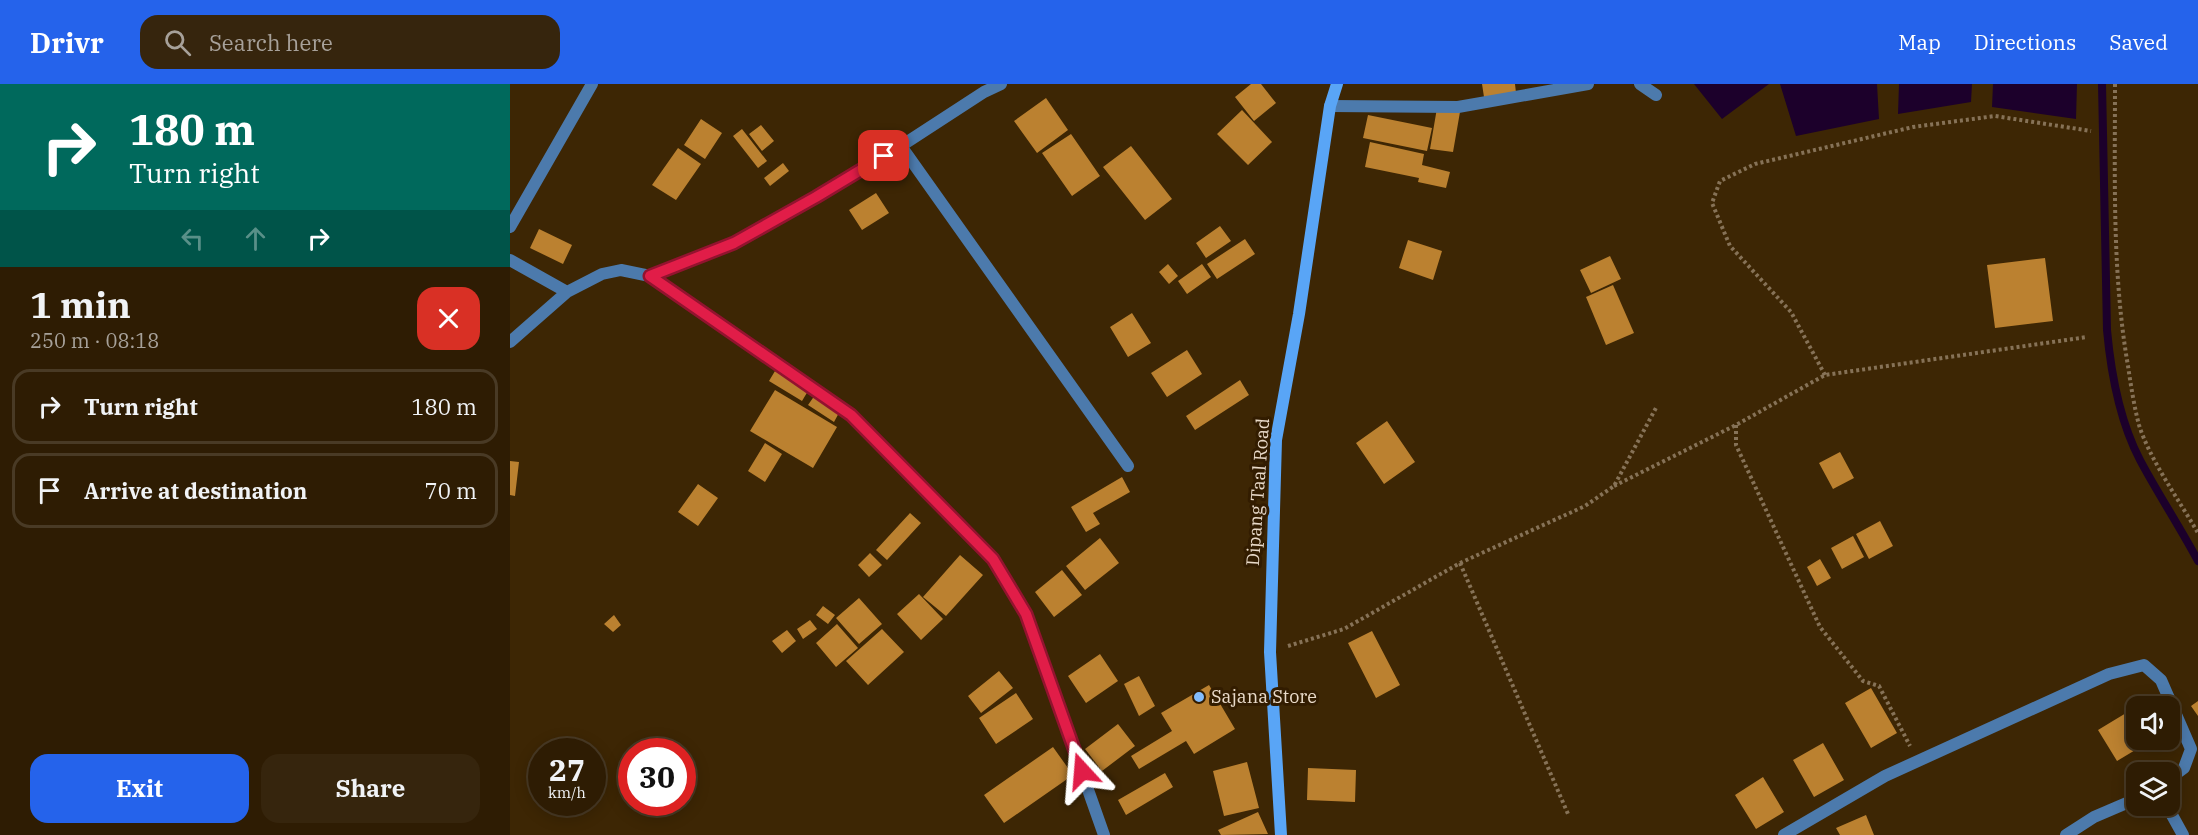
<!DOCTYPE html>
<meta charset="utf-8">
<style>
:root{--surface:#2e1c03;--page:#36250d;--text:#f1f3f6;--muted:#a7a19a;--line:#493a25;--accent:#2563eb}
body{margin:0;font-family:"IBM Plex Serif",serif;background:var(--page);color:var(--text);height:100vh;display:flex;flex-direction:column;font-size:22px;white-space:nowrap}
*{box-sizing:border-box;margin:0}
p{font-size:20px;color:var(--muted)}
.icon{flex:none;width:33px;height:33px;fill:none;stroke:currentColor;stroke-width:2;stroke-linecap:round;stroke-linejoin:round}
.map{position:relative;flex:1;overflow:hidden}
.sheet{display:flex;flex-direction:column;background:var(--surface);width:510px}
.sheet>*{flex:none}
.top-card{background:#00695c;color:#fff;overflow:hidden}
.buttons{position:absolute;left:1616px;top:612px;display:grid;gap:12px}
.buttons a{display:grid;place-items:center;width:54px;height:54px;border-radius:12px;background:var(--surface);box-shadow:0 3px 15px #0003,0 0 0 2px var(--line);font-size:30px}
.speed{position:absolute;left:18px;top:654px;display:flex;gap:12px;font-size:30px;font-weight:700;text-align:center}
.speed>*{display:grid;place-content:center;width:78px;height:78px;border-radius:50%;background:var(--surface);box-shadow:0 3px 15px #0003,0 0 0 2px var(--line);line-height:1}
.speed small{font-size:15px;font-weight:400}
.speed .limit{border:9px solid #d22;background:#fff;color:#111}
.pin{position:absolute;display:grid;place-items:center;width:51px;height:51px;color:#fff;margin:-26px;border-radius:12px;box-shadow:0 3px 9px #0006}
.me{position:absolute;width:66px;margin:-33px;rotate:341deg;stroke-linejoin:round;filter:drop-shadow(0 0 4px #0008)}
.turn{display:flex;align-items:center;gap:21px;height:126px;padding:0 30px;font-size:27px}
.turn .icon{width:78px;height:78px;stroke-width:2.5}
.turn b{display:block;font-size:42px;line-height:51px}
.lanes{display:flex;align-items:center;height:57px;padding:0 30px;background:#0003;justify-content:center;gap:30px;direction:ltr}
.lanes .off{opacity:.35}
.round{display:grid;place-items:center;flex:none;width:63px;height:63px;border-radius:18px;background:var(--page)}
.summary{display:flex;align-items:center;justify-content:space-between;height:102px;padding:0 30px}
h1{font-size:36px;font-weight:800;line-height:45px}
.primary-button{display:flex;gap:12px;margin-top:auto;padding:12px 30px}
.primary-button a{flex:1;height:69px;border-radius:18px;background:var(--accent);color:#fff;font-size:24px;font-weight:800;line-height:69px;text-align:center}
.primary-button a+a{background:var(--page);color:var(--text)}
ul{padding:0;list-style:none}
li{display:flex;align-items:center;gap:18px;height:75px;margin:0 12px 9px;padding:0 18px;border:3px solid var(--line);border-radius:18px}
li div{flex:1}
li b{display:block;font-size:22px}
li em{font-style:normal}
header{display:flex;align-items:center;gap:36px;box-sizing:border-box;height:84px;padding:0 30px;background:var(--accent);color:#fff}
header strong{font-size:28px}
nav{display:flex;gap:33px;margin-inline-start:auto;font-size:21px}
.search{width:420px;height:54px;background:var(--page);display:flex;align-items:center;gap:15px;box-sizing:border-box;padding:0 21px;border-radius:18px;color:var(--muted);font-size:22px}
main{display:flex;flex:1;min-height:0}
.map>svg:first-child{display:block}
.water{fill:#1c002b}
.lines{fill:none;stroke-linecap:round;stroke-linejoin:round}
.stream{stroke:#1c002b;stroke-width:8}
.building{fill:#bb8130}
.path{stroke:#867257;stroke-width:4;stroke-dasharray:3 3;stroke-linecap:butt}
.street{stroke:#4c7aac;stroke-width:12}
.secondary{stroke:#59a5f6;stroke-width:12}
.route-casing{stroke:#92132f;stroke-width:15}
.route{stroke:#e11d48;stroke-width:10}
.poi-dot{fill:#83bcfb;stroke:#321c00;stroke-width:2}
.labels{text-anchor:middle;stroke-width:6;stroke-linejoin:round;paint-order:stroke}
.street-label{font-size:18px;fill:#e9dac9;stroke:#321c00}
.poi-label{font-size:18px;fill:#e9dac9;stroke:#321c00;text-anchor:start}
</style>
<header>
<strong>Drivr</strong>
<div class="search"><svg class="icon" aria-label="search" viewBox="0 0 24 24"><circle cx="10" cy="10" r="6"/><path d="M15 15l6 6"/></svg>Search here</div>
<nav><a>Map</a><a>Directions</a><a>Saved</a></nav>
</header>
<main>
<section class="sheet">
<div class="top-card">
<div class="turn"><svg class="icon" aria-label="right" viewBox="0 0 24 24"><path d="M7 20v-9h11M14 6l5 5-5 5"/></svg><div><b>180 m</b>Turn right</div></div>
<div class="lanes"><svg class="icon off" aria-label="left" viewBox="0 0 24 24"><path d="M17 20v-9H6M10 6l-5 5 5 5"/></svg><svg class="icon off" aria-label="ahead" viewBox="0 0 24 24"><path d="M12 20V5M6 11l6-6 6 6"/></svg><svg class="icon" aria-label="right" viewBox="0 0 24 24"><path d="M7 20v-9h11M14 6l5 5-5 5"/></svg></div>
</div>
<div class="summary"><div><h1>1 min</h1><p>250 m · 08:18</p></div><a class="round" style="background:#d93025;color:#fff"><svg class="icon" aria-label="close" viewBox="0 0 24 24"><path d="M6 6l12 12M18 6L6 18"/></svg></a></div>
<ul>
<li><svg class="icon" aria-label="right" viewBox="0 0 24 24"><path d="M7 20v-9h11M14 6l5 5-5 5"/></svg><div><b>Turn right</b></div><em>180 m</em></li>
<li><svg class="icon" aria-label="arrive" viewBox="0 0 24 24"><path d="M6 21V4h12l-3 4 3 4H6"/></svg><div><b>Arrive at destination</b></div><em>70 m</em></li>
</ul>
<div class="primary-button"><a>Exit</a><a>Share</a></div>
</section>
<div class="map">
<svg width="1688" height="751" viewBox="0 0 1688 751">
<rect width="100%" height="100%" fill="#3d2604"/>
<!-- water -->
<path class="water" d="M 1184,0 L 1259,0 L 1212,35 Z
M 1270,0 L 1367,0 L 1369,35 L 1286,52 Z
M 1389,0 L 1462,0 L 1461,18 L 1388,30 Z
M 1483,0 L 1567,0 L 1566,35 L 1482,23 Z"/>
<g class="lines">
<!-- stream -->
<path class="stream" d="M 1592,0 L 1597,246 C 1601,290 1609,336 1630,376 C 1648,410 1670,443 1688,477"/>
</g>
<!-- building -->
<path class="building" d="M 741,0 L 751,0 L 766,19 L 744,37 L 725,13 Z
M 972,0 L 1005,0 L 1006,9 L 974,13 Z
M 536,14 L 558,46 L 527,69 L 504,37 Z
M 927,24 L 950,28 L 943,68 L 920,65 Z
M 732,26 L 762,58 L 738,81 L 707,50 Z
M 858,31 L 922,44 L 917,67 L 853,54 Z
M 191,35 L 212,49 L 195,75 L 174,61 Z
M 251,41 L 264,57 L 252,67 L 239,50 Z
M 232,45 L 257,77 L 248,84 L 223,52 Z
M 561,50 L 590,92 L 562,112 L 532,69 Z
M 860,58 L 914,70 L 912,81 L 940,88 L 936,104 L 908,98 L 909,94 L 855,83 Z
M 621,62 L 662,115 L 635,136 L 593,83 Z
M 168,64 L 191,80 L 166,116 L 142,101 Z
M 273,79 L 279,87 L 260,102 L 254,94 Z
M 366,109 L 379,129 L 352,146 L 339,126 Z
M 710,142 L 721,157 L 696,174 L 686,159 Z
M 29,145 L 62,161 L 53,180 L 20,164 Z
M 735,155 L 745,170 L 707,195 L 697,180 Z
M 898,156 L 932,167 L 923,196 L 889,184 Z
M 1100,172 L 1111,195 L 1081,209 L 1070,186 Z
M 1535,174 L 1543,237 L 1485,244 L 1477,181 Z
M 658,180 L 668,192 L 659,200 L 649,188 Z
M 692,180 L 701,193 L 677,210 L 668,197 Z
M 1103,201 L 1124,249 L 1096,261 L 1076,213 Z
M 622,229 L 641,259 L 618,273 L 600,243 Z
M 677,266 L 692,290 L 657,313 L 641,289 Z
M 265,287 L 298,307 L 292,317 L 259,297 Z
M 730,296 L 739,311 L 685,346 L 676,332 Z
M 265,306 L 327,343 L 303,384 L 240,347 Z
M 305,311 L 330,327 L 324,338 L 298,321 Z
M 877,337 L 905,378 L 874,400 L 846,359 Z
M 255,359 L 272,370 L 255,398 L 238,387 Z
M 1330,368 L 1344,394 L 1323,405 L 1309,379 Z
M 0,377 L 9,378 L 5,412 L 0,411 Z
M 612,393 L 620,408 L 583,429 L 590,440 L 576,448 L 561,423 Z
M 188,400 L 208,414 L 188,442 L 168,428 Z
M 400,429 L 411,439 L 377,476 L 366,466 Z
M 1370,437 L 1383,462 L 1359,475 L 1346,450 Z
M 1343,452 L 1354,473 L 1332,485 L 1321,464 Z
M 590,454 L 609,479 L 575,506 L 556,482 Z
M 360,469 L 372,481 L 359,493 L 348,481 Z
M 450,471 L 473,491 L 436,532 L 413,513 Z
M 1310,475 L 1321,494 L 1307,502 L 1297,483 Z
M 552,486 L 572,511 L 544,533 L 525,508 Z
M 409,510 L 433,535 L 411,556 L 387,530 Z
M 349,514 L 372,540 L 349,560 L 326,534 Z
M 313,522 L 325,531 L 318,540 L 306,531 Z
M 104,531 L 111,541 L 103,548 L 94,540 Z
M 300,536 L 307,545 L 293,555 L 287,545 Z
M 327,540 L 348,564 L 326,583 L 306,559 Z
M 372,545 L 394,568 L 358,601 L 336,577 Z
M 277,546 L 286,557 L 272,569 L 262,557 Z
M 862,547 L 890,601 L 866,614 L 838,559 Z
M 590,570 L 608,597 L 576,619 L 558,592 Z
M 489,587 L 503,604 L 471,629 L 458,612 Z
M 629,592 L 645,622 L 629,632 L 614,600 Z
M 699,601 L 725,645 L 684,670 L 676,657 L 629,685 L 621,672 L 662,647 L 651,629 Z
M 1361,604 L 1387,649 L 1361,664 L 1335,619 Z
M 506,609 L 523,635 L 486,660 L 469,634 Z
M 1688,617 L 1688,632 L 1681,622 Z
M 1626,623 L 1626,656 L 1642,656 L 1607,677 L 1588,646 Z
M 608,640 L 625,662 L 592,687 L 575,665 Z
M 1313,659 L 1334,696 L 1304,713 L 1283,676 Z
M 543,663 L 563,691 L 494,739 L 474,711 Z
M 737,678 L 749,724 L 714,732 L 703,687 Z
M 798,684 L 846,686 L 845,718 L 797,716 Z
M 655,689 L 663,703 L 616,731 L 608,716 Z
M 1253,693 L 1274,728 L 1246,745 L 1225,711 Z
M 748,728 L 758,750 L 711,751 L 708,746 Z
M 1356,731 L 1364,751 L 1330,751 L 1326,744 Z"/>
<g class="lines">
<!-- path -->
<path class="path" d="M 1605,0 C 1605,94 1602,190 1618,282 C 1621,302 1624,322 1629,341 C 1640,376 1669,416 1688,449
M 1315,291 L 1281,228 L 1220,162 L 1202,119 L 1210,97 L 1245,80 L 1403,43 L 1485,32 L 1581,47
M 1226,341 L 1226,361 L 1310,543 L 1353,597 L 1369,602 L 1400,662
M 1104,402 L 1226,341 L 1315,291 L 1577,253
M 950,479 L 1058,730
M 778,562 L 834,545 L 950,479 L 1075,422 L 1104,402 L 1147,322"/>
<!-- street -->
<path class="street" d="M 1130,0 L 1146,11
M 820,22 L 948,23 L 1078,0
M 391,62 L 618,382
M 0,143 L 82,0
M 0,176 L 57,208
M 140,192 L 341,331 L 484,475 L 516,530 L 594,751
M 0,258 L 57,208 L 92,190 L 111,186 L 140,192 L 224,159 L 306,113 L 391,62 L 474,8 L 491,0
M 1657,722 L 1673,751
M 1274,751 L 1375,692 L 1599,590 L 1634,581 L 1651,596 L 1681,665 L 1674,684 L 1659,695
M 1556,751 L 1584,733 L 1626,715"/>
<!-- secondary -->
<path class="secondary" d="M 771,751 L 760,568 L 766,356 L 789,230 L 820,22 L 827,0"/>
</g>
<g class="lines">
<defs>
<path id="route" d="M 374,72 L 306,113 L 224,159 L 140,192 L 341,331 L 483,475 L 516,530 L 572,687"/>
</defs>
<!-- route casing -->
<use href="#route" class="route-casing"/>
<!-- route -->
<use href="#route" class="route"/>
</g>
<!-- markers -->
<circle class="poi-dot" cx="689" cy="613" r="6"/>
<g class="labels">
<!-- street labels -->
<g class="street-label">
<text transform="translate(748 408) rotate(-86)" y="6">Dipang Taal Road</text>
</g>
<!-- poi labels -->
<g class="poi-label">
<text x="701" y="619">Sajana Store</text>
</g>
</g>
</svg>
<div class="buttons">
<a><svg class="icon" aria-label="sound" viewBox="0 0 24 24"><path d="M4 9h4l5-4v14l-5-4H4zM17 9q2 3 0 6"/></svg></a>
<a><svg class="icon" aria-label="layers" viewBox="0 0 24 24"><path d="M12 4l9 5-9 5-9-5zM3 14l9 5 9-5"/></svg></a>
</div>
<div class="speed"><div>27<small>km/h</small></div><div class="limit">30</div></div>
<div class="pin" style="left:374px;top:72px;background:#d93025"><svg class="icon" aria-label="arrive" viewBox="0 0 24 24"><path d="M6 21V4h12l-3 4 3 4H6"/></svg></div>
<svg class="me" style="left:572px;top:687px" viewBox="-20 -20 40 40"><path d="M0-17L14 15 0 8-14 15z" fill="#e11d48" stroke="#fff" stroke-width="4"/></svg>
</div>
</main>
